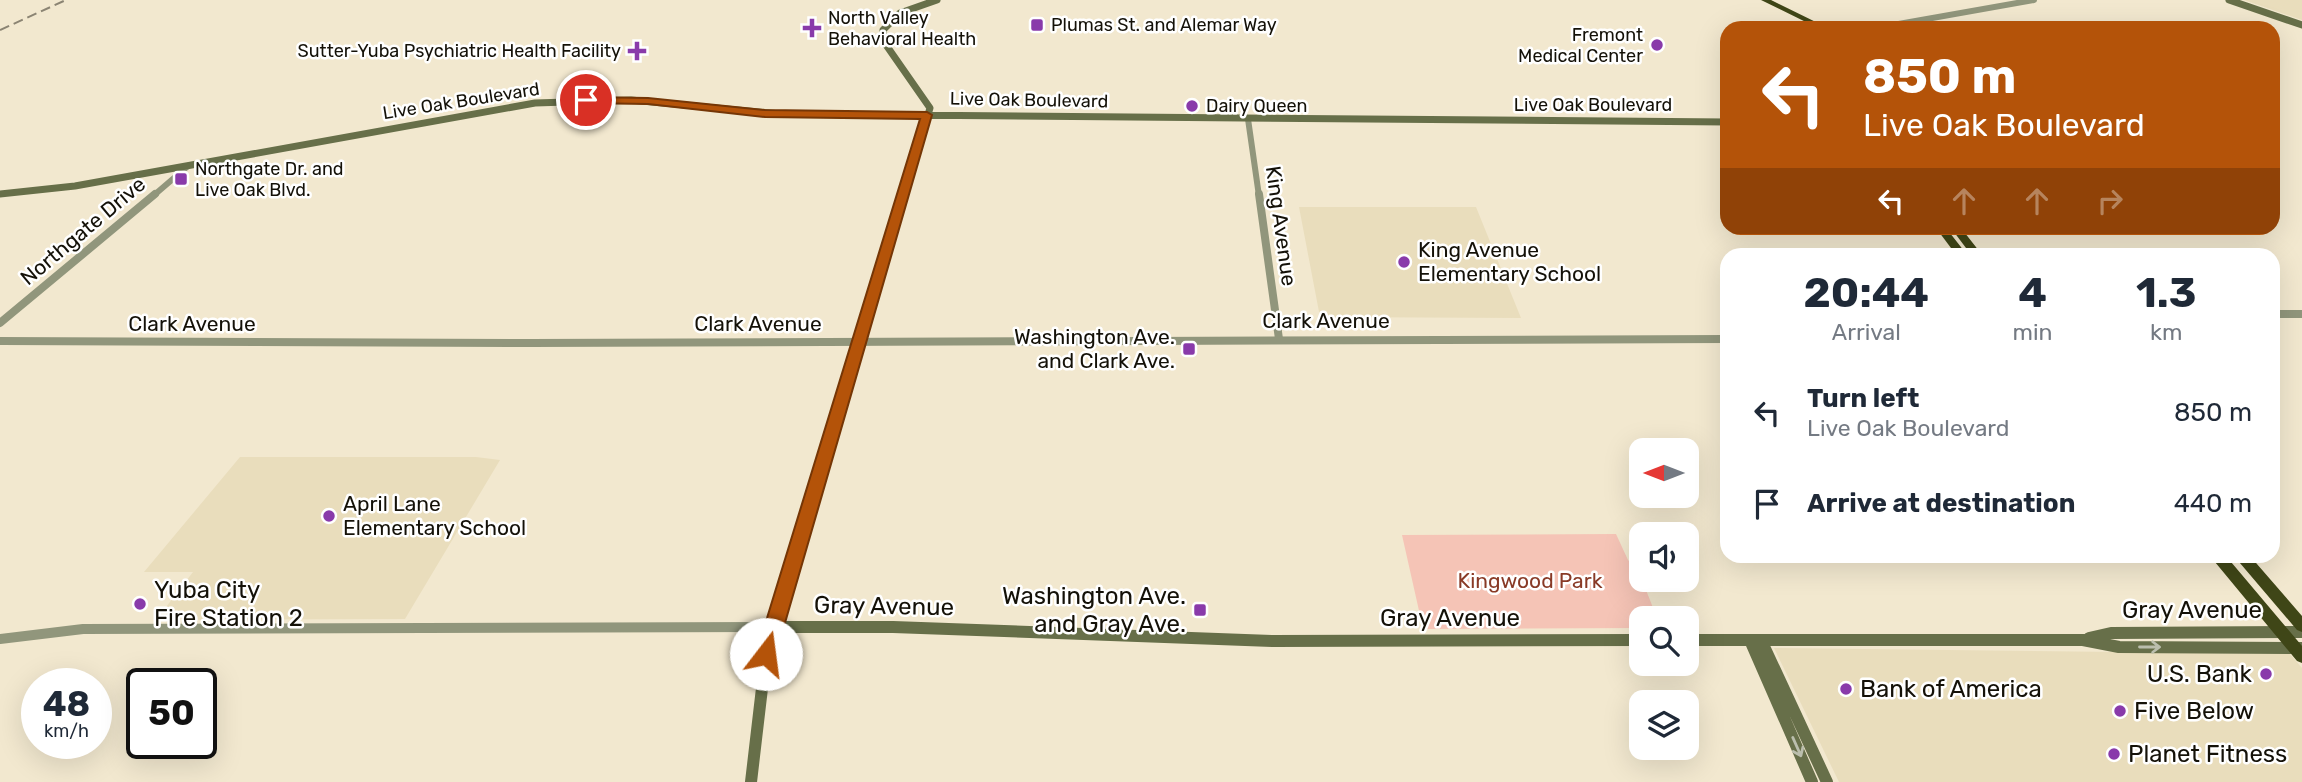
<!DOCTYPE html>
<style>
:root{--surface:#fff;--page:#f6f6f7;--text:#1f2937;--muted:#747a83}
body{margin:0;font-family:Rubik,sans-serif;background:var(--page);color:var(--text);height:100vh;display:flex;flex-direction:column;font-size:26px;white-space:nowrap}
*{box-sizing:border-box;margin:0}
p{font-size:23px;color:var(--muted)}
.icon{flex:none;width:38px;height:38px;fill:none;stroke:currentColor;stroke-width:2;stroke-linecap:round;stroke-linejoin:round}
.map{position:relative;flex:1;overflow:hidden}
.sheet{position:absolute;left:1720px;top:248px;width:560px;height:315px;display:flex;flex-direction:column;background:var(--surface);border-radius:21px;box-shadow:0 7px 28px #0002}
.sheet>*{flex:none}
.guide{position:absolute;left:1720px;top:21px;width:560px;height:214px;border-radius:21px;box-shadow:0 7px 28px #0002;background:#b45309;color:#fff;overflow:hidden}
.needle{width:46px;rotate:270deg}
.controls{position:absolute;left:1629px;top:438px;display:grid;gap:14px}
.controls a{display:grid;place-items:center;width:70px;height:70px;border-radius:14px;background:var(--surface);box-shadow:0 7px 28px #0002;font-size:35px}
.speed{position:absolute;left:21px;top:668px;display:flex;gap:14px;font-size:35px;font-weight:700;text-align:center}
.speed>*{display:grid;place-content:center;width:91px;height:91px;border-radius:50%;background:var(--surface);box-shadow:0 7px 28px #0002;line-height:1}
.speed small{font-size:18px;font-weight:400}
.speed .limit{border:4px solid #111;border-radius:10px;background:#fff;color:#111}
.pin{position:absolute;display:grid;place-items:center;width:60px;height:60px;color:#fff;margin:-30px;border:4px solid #fff;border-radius:50%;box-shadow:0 2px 7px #0007}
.me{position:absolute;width:77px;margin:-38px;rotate:15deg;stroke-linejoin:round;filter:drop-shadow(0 0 5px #0008)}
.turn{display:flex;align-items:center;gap:24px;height:147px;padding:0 28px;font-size:32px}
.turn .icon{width:91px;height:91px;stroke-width:2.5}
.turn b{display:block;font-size:49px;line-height:60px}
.lanes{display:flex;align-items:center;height:66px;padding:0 28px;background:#0003;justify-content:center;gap:35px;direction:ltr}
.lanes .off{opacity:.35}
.eta{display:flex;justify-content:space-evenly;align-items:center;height:119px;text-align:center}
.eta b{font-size:42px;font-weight:700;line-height:49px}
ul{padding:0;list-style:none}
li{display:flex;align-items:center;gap:21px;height:91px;padding:0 28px}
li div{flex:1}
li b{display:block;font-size:26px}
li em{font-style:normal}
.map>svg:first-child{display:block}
.built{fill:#e9ddbc}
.green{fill:#f5c4b6}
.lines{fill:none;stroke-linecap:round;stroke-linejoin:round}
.tertiary-far2{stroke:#91967c;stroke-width:6}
.tertiary-far1{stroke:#91967c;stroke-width:8}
.tertiary{stroke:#91967c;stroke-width:10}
.secondary-far2{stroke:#676f49;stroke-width:7}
.secondary-far1{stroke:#676f49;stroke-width:10}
.secondary{stroke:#676f49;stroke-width:12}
.trunk{fill:#3f4617;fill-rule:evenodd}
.rail{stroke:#8b8473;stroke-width:2;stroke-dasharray:10 5;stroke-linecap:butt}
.oneway{stroke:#bbbead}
.route{fill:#b45309;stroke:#753606;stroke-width:2}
.poi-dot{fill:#893aaa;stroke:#fff;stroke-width:2.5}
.labels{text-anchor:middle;stroke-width:5;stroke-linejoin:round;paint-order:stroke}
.far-poi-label{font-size:18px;fill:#141108;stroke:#fff;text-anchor:start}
.far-street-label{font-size:18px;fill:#141108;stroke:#fff}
.street-label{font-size:21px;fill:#141108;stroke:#fff}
.poi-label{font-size:21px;fill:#141108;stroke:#fff;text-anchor:start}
.park-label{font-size:21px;fill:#893a26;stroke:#fff}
.near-poi-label{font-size:24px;fill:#141108;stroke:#fff;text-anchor:start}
.near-street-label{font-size:24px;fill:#141108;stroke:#fff}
</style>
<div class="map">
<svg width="2302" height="782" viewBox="0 0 2302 782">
<rect width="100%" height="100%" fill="#f2e8cf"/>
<!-- built -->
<path class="built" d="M 2244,0 L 2302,0 L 2302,20 Z
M 1299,207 L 1476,207 L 1521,318 L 1320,317 Z
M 240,457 L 476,457 L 500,460 L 405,619 L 156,620 L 193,572 L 144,572 Z
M 1774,648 L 2290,654 L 2302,668 L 2302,782 L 1839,782 Z"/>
<!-- green -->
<path class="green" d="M 1616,534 L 1628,560 L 1639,572 L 1657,618 L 1642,618 L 1641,628 L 1427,629 L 1422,624 L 1402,535 Z"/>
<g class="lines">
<!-- tertiary-far2 -->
<path class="tertiary-far2" d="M 1876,28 L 2034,0
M 1248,119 L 1259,196
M 153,196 L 188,166"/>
<!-- tertiary-far1 -->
<path class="tertiary-far1" d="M 1259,194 L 1279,339
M 2273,314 L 2302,314
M 0,323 L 155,194
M 0,341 L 530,343 L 1727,339"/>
<!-- tertiary -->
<path class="tertiary" d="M 0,639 L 83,629 L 773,627"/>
<!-- secondary-far2 -->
<path class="secondary-far2" d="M 2229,0 L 2302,25
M 0,194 L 75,186 L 535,103 L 631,100 L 781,114 L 1727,122
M 903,196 L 930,108 L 884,42 L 883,30 L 900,13 L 937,0"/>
<!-- secondary-far1 -->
<path class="secondary-far1" d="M 826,450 L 904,194"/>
<!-- secondary -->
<path class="secondary" d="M 773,627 L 893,627 L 1273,641 L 1642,640
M 2089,638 L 2111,633 L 2302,632
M 1687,640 L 2083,640 L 2119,647 L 2302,648
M 1750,640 L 1812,782
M 1761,640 L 1827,782
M 751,782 L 766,654 L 827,448"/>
<!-- trunk -->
<path class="trunk" d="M 1761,0 L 1771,0 L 1828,28 L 1818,28 Z
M 1936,228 L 1946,228 L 1968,256 L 1957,256 Z
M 1951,228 L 1961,228 L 1983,256 L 1972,256 Z
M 2210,556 L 2226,556 L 2302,646 L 2302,663 L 2297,661 Z
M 2234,556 L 2250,556 L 2302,616 L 2302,632 L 2297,630 Z"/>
<!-- rail -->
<path class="rail" d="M 0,30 L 66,0"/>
</g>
<!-- one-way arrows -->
<defs><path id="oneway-shaft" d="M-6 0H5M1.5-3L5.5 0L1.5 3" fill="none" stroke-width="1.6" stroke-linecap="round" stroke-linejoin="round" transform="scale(1.75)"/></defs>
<g class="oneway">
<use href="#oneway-shaft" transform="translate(2150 647)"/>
<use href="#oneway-shaft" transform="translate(1797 747) rotate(66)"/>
</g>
<!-- route -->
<path class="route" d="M 586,97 L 648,98 L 765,110 L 927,112 L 932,115 L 776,654 L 773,660 L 759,660 L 756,654 L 920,119 L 765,117 L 648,104 L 582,103 L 582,98 Z"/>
<!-- markers -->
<g class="poi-dot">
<rect x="1030" y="18" width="14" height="14" rx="3.5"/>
<path d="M808.5 17.5h7v7h7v7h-7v7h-7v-7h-7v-7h7z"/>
<circle cx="1657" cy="45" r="7"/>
<path d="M633.5 40.5h7v7h7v7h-7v7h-7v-7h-7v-7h7z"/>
<circle cx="1192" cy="106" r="7"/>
<rect x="174" y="172" width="14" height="14" rx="3.5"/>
<circle cx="1404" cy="262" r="7"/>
<rect x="1182" y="342" width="14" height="14" rx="3.5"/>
<circle cx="329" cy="516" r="7"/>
<circle cx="140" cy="604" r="7"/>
<rect x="1193" y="603" width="14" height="14" rx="3.5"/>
<circle cx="2266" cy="674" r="7"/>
<circle cx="1846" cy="689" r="7"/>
<circle cx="2120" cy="711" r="7"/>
<circle cx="2114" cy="754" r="7"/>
</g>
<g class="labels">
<!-- far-poi labels -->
<g class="far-poi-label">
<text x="828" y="24">North Valley<tspan x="828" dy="21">Behavioral Health</tspan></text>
<text x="1051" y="31">Plumas St. and Alemar Way</text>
<text x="1643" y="41" text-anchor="end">Fremont<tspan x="1643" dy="21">Medical Center</tspan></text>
<text x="621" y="57" text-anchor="end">Sutter-Yuba Psychiatric Health Facility</text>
<text x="1206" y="112">Dairy Queen</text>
<text x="195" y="175">Northgate Dr. and<tspan x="195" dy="21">Live Oak Blvd.</tspan></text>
</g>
<!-- far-street labels -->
<g class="far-street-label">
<text transform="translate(1029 100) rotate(1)" y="6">Live Oak Boulevard</text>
<text transform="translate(461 101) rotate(-9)" y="6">Live Oak Boulevard</text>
<text x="1593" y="111">Live Oak Boulevard</text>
</g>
<!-- street labels -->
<g class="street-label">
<text transform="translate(1281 226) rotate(82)" y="7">King Avenue</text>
<text transform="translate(83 231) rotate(-40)" y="7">Northgate Drive</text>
<text x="1326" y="328">Clark Avenue</text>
<text x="192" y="331">Clark Avenue</text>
<text x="758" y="331">Clark Avenue</text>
</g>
<!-- poi labels -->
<g class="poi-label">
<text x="1418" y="257">King Avenue<tspan x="1418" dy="24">Elementary School</tspan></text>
<text x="1175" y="344" text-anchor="end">Washington Ave.<tspan x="1175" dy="24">and Clark Ave.</tspan></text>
<text x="343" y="511">April Lane<tspan x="343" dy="24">Elementary School</tspan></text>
</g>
<!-- park labels -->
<g class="park-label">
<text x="1530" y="588">Kingwood Park</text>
</g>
<!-- near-poi labels -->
<g class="near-poi-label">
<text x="154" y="598">Yuba City<tspan x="154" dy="28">Fire Station 2</tspan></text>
<text x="1186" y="604" text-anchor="end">Washington Ave.<tspan x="1186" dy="28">and Gray Ave.</tspan></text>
<text x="2252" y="682" text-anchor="end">U.S. Bank</text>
<text x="1860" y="697">Bank of America</text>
<text x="2134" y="719">Five Below</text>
<text x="2128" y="762">Planet Fitness</text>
</g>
<!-- near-street labels -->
<g class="near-street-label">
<text transform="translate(884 606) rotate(1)" y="8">Gray Avenue</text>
<text x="2192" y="618">Gray Avenue</text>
<text x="1450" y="626">Gray Avenue</text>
</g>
</g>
</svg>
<div class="controls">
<a><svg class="needle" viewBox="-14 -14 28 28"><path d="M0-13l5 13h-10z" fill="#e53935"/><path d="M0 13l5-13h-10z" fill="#747a83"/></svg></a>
<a><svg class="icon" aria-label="sound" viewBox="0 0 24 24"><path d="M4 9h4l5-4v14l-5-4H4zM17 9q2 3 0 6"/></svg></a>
<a><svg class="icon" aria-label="search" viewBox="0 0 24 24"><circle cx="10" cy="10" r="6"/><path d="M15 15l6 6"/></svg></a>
<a><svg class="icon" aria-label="layers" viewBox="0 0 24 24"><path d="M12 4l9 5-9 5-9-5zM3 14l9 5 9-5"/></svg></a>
</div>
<div class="speed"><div>48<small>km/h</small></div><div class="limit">50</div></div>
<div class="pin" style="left:586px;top:100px;background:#d93025"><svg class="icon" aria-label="arrive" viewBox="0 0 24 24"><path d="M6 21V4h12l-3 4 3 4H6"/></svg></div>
<svg class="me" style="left:766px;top:654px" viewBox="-20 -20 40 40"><circle r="19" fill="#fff"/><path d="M0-13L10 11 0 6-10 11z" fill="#b45309"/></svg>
<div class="guide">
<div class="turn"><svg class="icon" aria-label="left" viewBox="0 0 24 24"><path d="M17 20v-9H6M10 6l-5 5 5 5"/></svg><div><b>850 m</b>Live Oak Boulevard</div></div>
<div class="lanes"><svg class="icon" aria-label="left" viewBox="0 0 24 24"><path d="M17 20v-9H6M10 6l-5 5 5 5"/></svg><svg class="icon off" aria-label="ahead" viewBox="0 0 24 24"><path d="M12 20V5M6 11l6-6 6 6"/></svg><svg class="icon off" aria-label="ahead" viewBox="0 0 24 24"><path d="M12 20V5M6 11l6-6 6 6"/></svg><svg class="icon off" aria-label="right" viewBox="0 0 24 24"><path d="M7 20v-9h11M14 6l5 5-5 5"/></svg></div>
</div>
<section class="sheet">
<div class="eta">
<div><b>20:44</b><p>Arrival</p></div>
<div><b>4</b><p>min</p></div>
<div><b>1.3</b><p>km</p></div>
</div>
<ul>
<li><svg class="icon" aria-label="left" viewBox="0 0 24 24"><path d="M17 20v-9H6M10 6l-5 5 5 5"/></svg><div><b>Turn left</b><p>Live Oak Boulevard</p></div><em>850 m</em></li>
<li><svg class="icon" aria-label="arrive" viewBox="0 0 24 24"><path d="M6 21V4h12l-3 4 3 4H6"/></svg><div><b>Arrive at destination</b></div><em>440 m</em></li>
</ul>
</section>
</div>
